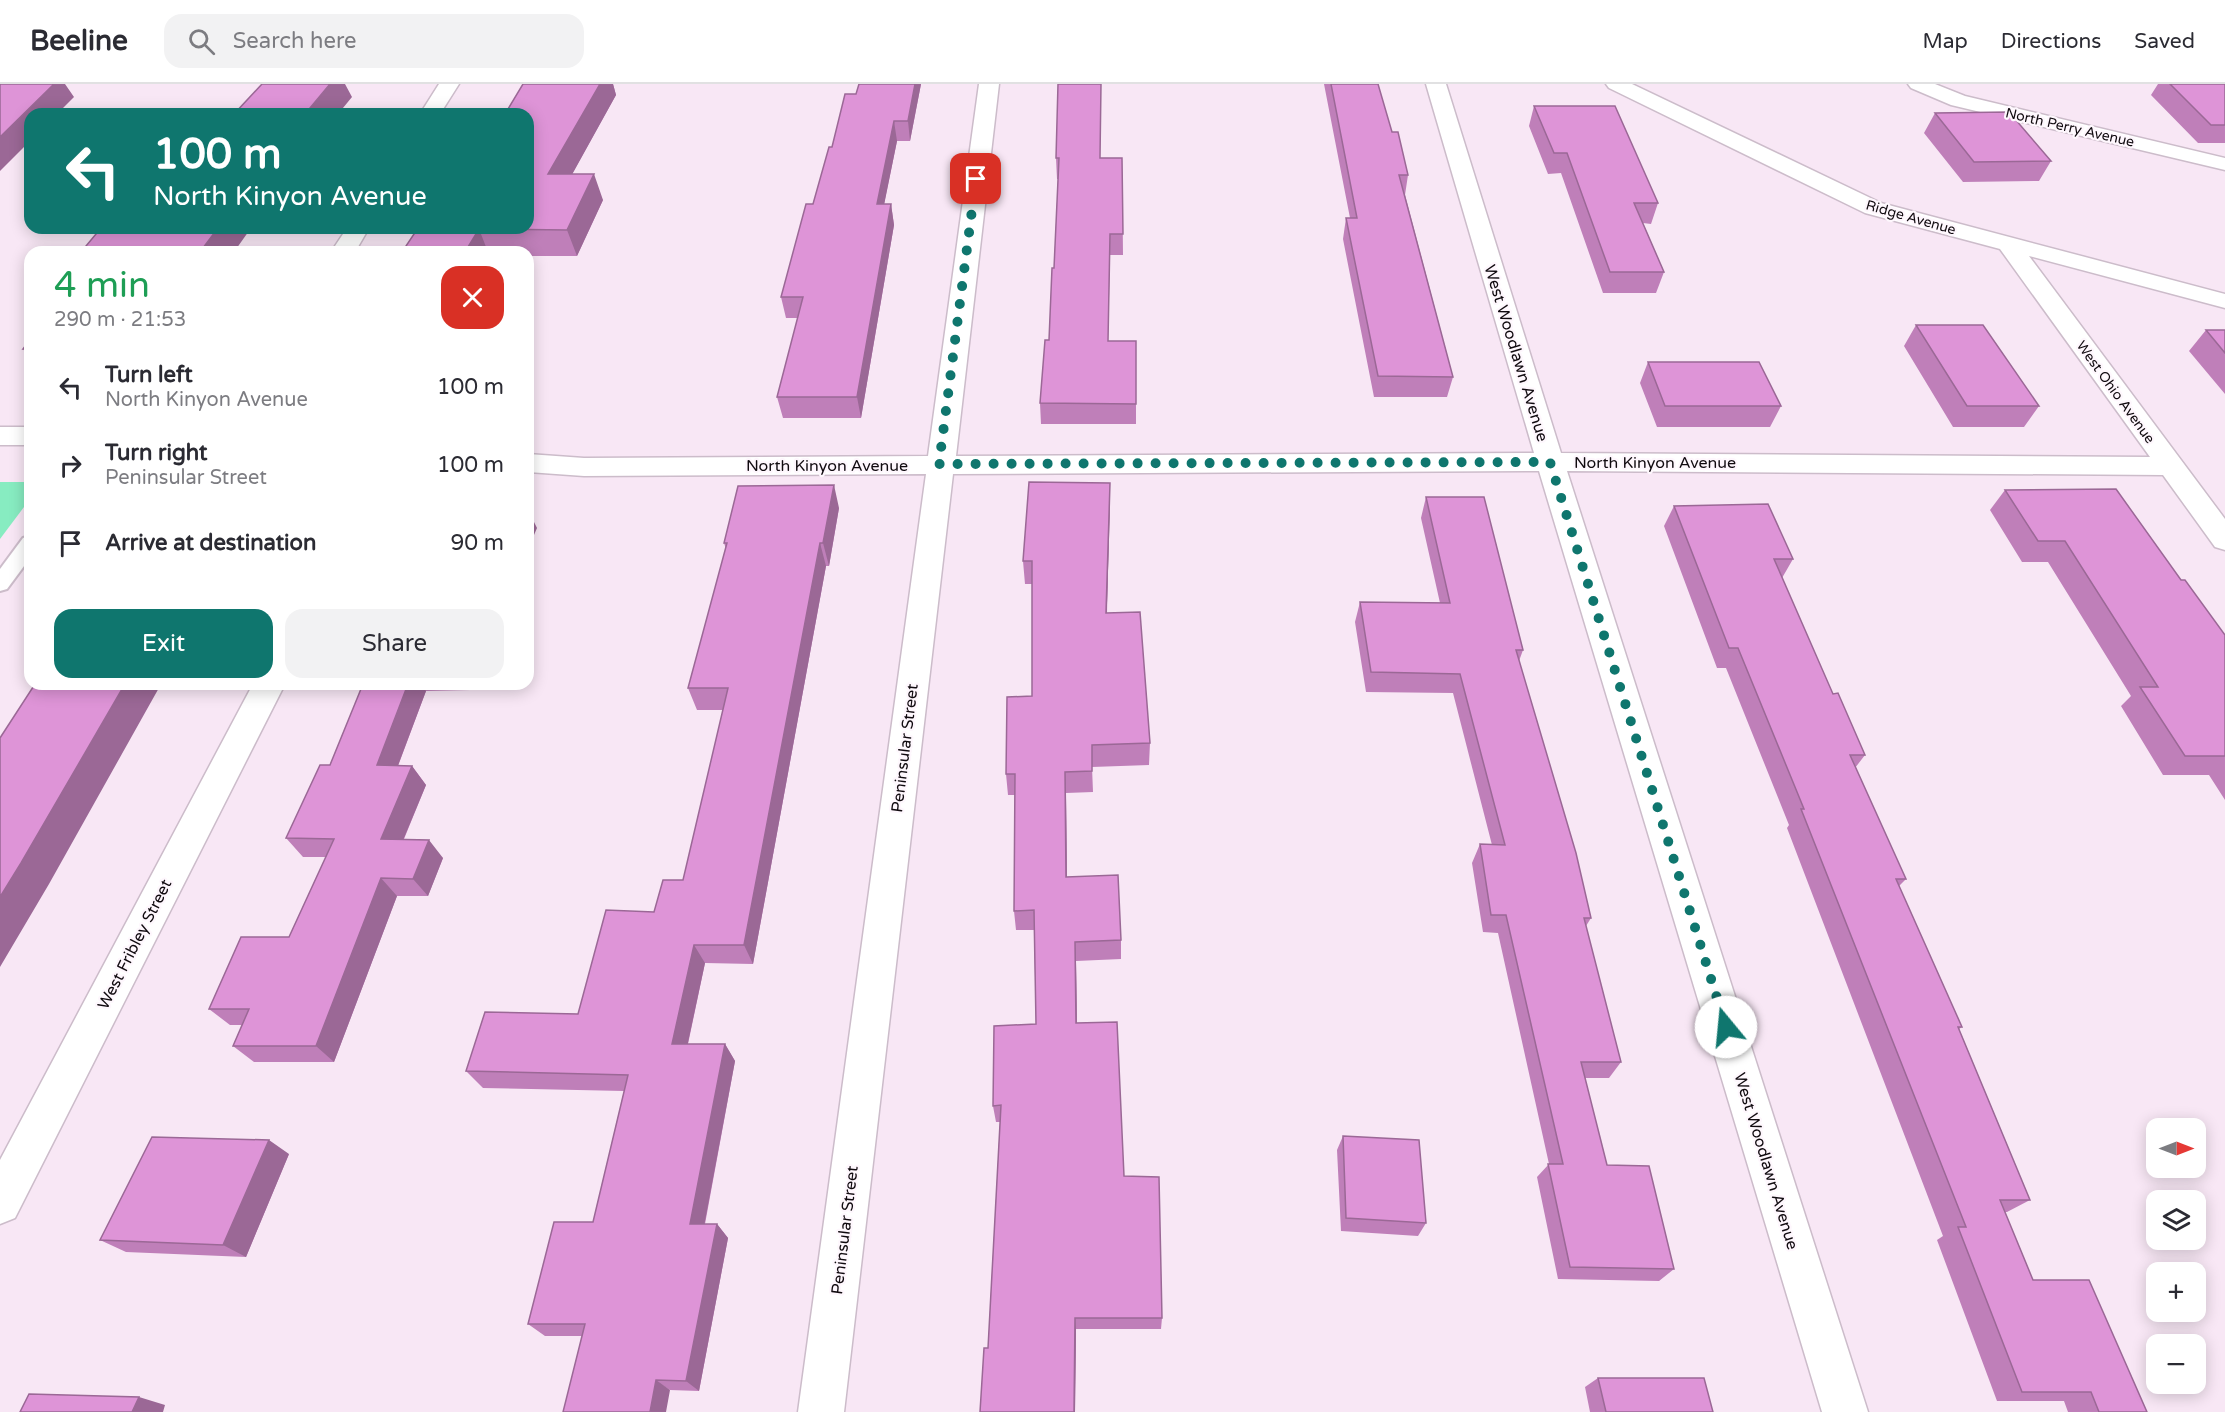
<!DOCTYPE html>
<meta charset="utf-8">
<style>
:root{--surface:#fff;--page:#f2f2f3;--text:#2b2b33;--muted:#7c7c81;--line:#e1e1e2;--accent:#0f766e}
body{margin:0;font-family:"Varela Round",sans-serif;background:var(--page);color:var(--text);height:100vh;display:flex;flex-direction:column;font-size:22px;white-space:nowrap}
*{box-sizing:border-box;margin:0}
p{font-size:20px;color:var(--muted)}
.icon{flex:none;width:33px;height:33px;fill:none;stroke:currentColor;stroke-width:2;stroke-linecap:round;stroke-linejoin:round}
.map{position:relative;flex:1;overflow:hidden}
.panel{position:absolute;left:24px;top:162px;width:510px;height:444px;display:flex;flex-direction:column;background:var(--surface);border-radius:18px;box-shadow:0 3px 15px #0003}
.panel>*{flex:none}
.hud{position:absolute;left:24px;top:24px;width:510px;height:126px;border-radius:18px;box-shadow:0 3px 15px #0003;background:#0f766e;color:#fff;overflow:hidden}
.needle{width:39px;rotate:90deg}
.tools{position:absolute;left:2146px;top:1034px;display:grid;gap:12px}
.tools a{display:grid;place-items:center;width:60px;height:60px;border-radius:12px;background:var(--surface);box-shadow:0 3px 15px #0003;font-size:30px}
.pin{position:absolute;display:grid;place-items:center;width:51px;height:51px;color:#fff;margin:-26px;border-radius:12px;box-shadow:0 3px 9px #0006}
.me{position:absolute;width:66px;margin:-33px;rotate:343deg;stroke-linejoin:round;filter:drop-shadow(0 0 4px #0008)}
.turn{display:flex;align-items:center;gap:21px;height:126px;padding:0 30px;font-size:27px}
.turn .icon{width:78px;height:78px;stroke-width:2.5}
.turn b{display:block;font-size:42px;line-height:51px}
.round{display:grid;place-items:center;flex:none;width:63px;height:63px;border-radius:18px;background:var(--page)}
.overview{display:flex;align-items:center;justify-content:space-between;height:102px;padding:0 30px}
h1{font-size:36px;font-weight:600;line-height:45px;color:#1e9e55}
.cta{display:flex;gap:12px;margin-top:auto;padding:12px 30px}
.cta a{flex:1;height:69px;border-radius:18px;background:var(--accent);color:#fff;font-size:24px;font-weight:600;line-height:69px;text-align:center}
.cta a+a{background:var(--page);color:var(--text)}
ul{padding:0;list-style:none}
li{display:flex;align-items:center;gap:18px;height:78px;padding:0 30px}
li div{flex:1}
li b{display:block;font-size:22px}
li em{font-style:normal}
header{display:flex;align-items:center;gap:36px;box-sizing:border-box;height:84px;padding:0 30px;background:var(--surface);border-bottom:2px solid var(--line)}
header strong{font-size:28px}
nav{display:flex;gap:33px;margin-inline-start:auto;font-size:21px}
.search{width:420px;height:54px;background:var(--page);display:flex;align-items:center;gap:15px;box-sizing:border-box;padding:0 21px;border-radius:18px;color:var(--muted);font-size:22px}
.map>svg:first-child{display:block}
.green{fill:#87ecc1}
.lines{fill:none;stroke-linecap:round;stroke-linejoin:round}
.lane-casing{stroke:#ccbcca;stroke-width:4}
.street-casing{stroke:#ccbcca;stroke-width:3}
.lane{fill:#fff;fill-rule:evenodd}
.street{fill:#fff;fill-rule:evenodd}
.wall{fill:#bf7fb9}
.shaded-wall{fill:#9b6896}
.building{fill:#de94d7;stroke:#9b6896;stroke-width:1.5}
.route{stroke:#0f766e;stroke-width:10;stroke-dasharray:0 18}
.labels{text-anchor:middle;stroke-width:4.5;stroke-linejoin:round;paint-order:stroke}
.far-street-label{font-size:14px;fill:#100a0f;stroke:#fef7fd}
.street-label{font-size:16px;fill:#100a0f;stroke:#fef7fd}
</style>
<header>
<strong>Beeline</strong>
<div class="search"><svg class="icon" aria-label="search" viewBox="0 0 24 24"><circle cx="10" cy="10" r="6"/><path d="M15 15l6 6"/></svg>Search here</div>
<nav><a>Map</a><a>Directions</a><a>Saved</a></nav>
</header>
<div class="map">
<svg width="2225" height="1328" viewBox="0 0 2225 1328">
<rect width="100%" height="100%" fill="#f8e7f5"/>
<!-- green -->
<path class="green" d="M 0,398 L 30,398 L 30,415 L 0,455 Z"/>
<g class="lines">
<defs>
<path id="lane" d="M 30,452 L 30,474 L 7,505 L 0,507 L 0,485 L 23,454 Z"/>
<path id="street" d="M 439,0 L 459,0 L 440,30 L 420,30 Z
M 979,0 L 999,0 L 956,372 L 1534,369 L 1426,0 L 1446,0 L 1561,369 L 2150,373 L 2000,165 L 1865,129 L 1609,4 L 1606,0 L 1632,0 L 1881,119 L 2225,210 L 2225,224 L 2029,172 L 2225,435 L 2225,466 L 2215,463 L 2163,391 L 1567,387 L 1868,1328 L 1822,1328 L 1539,387 L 953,390 L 844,1328 L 798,1328 L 926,390 L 584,392 L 528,388 L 528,370 L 584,374 L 928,372 Z
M 1908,0 L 1935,0 L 1965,12 L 2225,74 L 2225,86 L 1951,21 L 1911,4 Z
M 347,144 L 369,144 L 355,168 L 331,168 Z
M 0,343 L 30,343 L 30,361 L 0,361 Z
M 253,600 L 285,600 L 15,1134 L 0,1140 L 0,1076 Z"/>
</defs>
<!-- lane casing -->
<use href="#lane" class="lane-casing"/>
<!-- street casing -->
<use href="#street" class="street-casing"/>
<!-- lane -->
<use href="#lane" class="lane"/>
<!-- street -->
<use href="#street" class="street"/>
</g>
<!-- wall -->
<path class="wall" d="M 523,0 L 613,0 L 616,11 L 572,90 L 603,116 L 577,172 L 528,172 L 528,168 L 402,168 L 418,144 L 528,144 Z
M 921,0 L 910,57 L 897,57 L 884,120 L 891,120 L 894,141 L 861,334 L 783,334 L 777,313 L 798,234 L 786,234 L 781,213 L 832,63 L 856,10 Z
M 1324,0 L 1378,0 L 1392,48 L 1408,91 L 1405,111 L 1453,293 L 1447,313 L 1374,313 L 1343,155 L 1346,134 L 1350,134 Z
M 2158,0 L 2225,0 L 2225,59 L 2198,59 L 2151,11 Z
M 1534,22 L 1658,119 L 1651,140 L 1643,139 L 1664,188 L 1656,209 L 1603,209 L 1561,89 L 1548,90 L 1529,42 Z
M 1935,29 L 2051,77 L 2039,97 L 1963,98 L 1924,49 Z
M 1056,74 L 1122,74 L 1123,171 L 1110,171 L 1108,257 L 1136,257 L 1136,340 L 1041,340 L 1040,319 L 1049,256 L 1054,184 L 1058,95 L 1057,95 Z
M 1916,241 L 2039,322 L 2024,343 L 1953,343 L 1904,262 Z
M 2206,246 L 2225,246 L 2225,310 L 2189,267 Z
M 30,256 L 30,274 L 23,265 Z
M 1648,278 L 1781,322 L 1770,343 L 1657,343 L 1640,299 Z
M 1110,399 L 1107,529 L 1150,659 L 1149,681 L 1092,683 L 1093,708 L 1066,709 L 1067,793 L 1121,856 L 1121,875 L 1076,877 L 1077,939 L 1124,1092 L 1162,1234 L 1161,1245 L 1076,1245 L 1075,1328 L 980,1328 L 988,1264 L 1000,1038 L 996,1038 L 993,1022 L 1036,940 L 1034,846 L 1016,846 L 1014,827 L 1015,711 L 1008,711 L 1006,690 L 1032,612 L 1032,500 L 1025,500 L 1023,477 Z
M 2005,406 L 2181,496 L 2225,551 L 2225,716 L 2209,691 L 2163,691 L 2121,622 L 2131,612 L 2048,478 L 2022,478 L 1990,426 Z
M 1426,413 L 1523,566 L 1519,577 L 1591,834 L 1586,842 L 1621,978 L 1609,994 L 1585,994 L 1607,1081 L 1674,1185 L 1659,1197 L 1558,1195 L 1537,1093 L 1549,1080 L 1498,849 L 1483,848 L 1472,779 L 1480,760 L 1492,761 L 1453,609 L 1366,608 L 1355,538 L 1360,518 L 1440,519 L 1421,434 Z
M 1674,422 L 1793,475 L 1782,494 L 1833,610 L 1865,671 L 1855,684 L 1906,795 L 1899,802 L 1962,943 L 1959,945 L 2030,1116 L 2007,1128 L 2005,1128 L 2033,1196 L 2147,1328 L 2068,1328 L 2064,1317 L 1997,1317 L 1937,1156 L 1943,1152 L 1787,744 L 1789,741 L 1726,584 L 1717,584 L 1664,442 Z
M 839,424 L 829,482 L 826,482 L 753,880 L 705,879 L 688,960 L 725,960 L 735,977 L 705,1140 L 717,1140 L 728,1154 L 699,1307 L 670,1306 L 582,1252 L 545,1252 L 528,1240 L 593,1138 L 624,1007 L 483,1004 L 466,987 L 578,930 L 654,828 L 683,796 L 723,626 L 697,626 L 688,604 L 726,465 L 724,459 Z
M 363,600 L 472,600 L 470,606 L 426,607 L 398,682 L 412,682 L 426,701 L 404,755 L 443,774 L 428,812 L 397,812 L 334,978 L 254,978 L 233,962 L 242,941 L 230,941 L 209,925 L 289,853 L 326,773 L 303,773 L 286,754 L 330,681 Z
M 1343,1052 L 1426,1139 L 1418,1152 L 1341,1147 L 1337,1066 Z
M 289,1070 L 246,1173 L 126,1168 L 100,1156 Z
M 1598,1294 L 1713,1328 L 1590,1328 L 1585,1303 Z"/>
<!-- shaded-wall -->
<path class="shaded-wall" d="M 54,0 L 65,0 L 74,13 L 57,30 L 30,30 L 30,57 L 0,87 L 0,53 Z
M 330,0 L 345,0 L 352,13 L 338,30 L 305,30 Z
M 600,0 L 613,0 L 616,11 L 558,116 L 548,90 Z
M 915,0 L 921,0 L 910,57 L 908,37 Z
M 894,37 L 897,57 L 880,141 L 877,120 Z
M 594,90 L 603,116 L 577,172 L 567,146 Z
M 891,120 L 894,141 L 861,334 L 857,313 Z
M 218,144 L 251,144 L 234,168 L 200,168 Z
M 479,145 L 488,168 L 465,168 Z
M 1110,399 L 1110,422 L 1106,551 L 1106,529 Z
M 834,401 L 839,424 L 829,482 L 823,459 Z
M 528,426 L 537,444 L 528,465 Z
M 820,459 L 826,482 L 753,880 L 744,861 Z
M 125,600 L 158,600 L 160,602 L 49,800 L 0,883 L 0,813 Z
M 408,600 L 421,600 L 426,607 L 391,700 L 377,681 Z
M 466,600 L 472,600 L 470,606 Z
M 412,682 L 426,701 L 396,773 L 381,755 Z
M 1065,688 L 1066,709 L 1067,813 L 1066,793 Z
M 429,756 L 443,774 L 428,812 L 413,795 Z
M 381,794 L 397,812 L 334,978 L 316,962 Z
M 1075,858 L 1076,877 L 1077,956 L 1076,939 Z
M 694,861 L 705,879 L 684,977 L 672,960 Z
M 725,960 L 735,977 L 702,1153 L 690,1140 Z
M 269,1056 L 289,1070 L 246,1173 L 223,1161 Z
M 717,1140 L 728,1154 L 699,1307 L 686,1297 Z
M 1075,1234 L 1076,1245 L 1075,1328 L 1074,1328 Z
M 656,1296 L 670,1306 L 666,1328 L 650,1328 Z
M 139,1313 L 165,1321 L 163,1328 L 132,1328 Z"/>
<!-- building -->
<path class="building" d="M 0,0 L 54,0 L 0,53 Z
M 262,0 L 330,0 L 305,30 L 234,30 Z
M 523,0 L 600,0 L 548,90 L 594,90 L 567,146 L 479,145 L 465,168 L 402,168 L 418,144 L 528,144 L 528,30 L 505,30 Z
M 859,0 L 915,0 L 908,37 L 894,37 L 877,120 L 891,120 L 857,313 L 777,313 L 803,213 L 781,213 L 806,120 L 813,120 L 829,63 L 832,63 L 845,10 L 856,10 Z
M 1058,0 L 1101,0 L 1100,74 L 1122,74 L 1123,150 L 1110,150 L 1108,257 L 1136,257 L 1136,320 L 1040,319 L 1045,256 L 1049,256 L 1052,184 L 1054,184 L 1059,74 L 1056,74 Z
M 1331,0 L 1378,0 L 1392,48 L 1398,48 L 1408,91 L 1399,91 L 1453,293 L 1378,292 L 1346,134 L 1357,134 Z
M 2170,0 L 2225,0 L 2225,41 L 2211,41 Z
M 1534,22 L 1615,22 L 1658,119 L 1634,119 L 1664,188 L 1610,188 L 1567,69 L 1554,69 Z
M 2009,28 L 2051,77 L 1974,78 L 1935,29 Z
M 101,144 L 218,144 L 200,168 L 81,168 Z
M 1916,241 L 1983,241 L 2039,322 L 1967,322 Z
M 2206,246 L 2225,246 L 2225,269 Z
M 30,256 L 30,265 L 23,265 Z
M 1648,278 L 1759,278 L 1781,322 L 1665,322 Z
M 1029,398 L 1110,399 L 1106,529 L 1140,528 L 1150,659 L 1092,661 L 1092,687 L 1065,688 L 1066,793 L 1118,791 L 1121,856 L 1075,858 L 1076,939 L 1117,938 L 1124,1092 L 1159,1093 L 1162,1234 L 1075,1234 L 1074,1328 L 980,1328 L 984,1264 L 988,1264 L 1001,1021 L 993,1022 L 994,942 L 1036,940 L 1034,826 L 1014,827 L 1015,690 L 1006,690 L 1007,613 L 1032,612 L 1032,477 L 1023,477 Z
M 834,401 L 823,459 L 820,459 L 744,861 L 694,861 L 672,960 L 725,960 L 690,1140 L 717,1140 L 686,1297 L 656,1296 L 650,1328 L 563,1328 L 585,1240 L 528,1240 L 554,1138 L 593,1138 L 628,991 L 466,987 L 485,928 L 578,930 L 606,826 L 654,828 L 663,796 L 683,796 L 728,604 L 688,604 L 727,459 L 724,459 L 738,402 Z
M 2116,405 L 2181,496 L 2185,496 L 2225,551 L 2225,672 L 2185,672 L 2140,603 L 2158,603 L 2065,457 L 2038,457 L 2005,406 Z
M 1426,413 L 1484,413 L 1523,566 L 1516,566 L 1576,769 L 1591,834 L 1584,834 L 1621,978 L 1581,978 L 1607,1081 L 1649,1082 L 1674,1185 L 1570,1183 L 1548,1080 L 1563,1080 L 1506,831 L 1491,831 L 1480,760 L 1505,761 L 1460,590 L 1371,588 L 1360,518 L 1450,519 Z
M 1768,420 L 1793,475 L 1774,475 L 1833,610 L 1838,609 L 1865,671 L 1850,671 L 1906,795 L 1896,795 L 1962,943 L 1958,943 L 2030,1116 L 2000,1116 L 2033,1196 L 2089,1196 L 2147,1328 L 2099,1328 L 2091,1308 L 2022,1308 L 1958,1143 L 1966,1143 L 1801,725 L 1804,725 L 1738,564 L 1729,564 L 1674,422 Z
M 35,600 L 125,600 L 21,779 L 0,813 L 0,654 Z
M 363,600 L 408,600 L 377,681 L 412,682 L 381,755 L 429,756 L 413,795 L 381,794 L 316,962 L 233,962 L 249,925 L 209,925 L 241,853 L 289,853 L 334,755 L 286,754 L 320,681 L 330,681 Z
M 1343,1052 L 1419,1056 L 1426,1139 L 1346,1134 Z
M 152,1053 L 269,1056 L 223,1161 L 100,1156 Z
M 1598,1294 L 1704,1294 L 1713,1328 L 1606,1328 Z
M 29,1310 L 139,1313 L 132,1328 L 20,1328 Z"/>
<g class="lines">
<!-- route -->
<path class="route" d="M 976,95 L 939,380 L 1550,378 L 1726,943"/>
</g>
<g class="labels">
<!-- far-street labels -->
<g class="far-street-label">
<text transform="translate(2070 43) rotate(13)" y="5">North Perry Avenue</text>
<text transform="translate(1911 133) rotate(16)" y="5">Ridge Avenue</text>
<text transform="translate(2116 308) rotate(54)" y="5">West Ohio Avenue</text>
</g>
<!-- street labels -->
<g class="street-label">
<text transform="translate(1517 269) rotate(73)" y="6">West Woodlawn Avenue</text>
<text x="1655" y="384">North Kinyon Avenue</text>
<text x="827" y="387">North Kinyon Avenue</text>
<text transform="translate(904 664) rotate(-83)" y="6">Peninsular Street</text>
<text transform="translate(134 860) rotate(-63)" y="6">West Fribley Street</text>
<text transform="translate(1767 1077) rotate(73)" y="6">West Woodlawn Avenue</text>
<text transform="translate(844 1146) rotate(-83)" y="6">Peninsular Street</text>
</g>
</g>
</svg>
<div class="tools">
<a><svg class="needle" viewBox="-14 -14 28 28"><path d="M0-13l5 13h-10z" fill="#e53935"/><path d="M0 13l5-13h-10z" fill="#7c7c81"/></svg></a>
<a><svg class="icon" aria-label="layers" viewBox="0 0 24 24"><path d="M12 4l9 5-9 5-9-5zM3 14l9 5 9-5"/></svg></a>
<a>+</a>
<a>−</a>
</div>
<div class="pin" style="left:976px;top:95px;background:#d93025"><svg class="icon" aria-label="arrive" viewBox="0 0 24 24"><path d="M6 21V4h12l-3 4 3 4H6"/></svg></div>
<svg class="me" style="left:1726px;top:943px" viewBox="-20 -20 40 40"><circle r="19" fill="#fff"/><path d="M0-13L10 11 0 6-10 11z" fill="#0f766e"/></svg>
<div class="hud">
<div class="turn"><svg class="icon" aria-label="left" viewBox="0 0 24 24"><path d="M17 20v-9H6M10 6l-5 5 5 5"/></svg><div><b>100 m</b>North Kinyon Avenue</div></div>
</div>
<section class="panel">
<div class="overview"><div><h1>4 min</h1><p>290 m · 21:53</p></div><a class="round" style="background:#d93025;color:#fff"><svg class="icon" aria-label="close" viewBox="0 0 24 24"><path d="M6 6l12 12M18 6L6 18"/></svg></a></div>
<ul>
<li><svg class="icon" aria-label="left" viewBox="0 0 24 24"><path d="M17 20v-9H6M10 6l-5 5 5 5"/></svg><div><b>Turn left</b><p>North Kinyon Avenue</p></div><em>100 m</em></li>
<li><svg class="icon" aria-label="right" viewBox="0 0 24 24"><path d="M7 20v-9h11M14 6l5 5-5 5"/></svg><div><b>Turn right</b><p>Peninsular Street</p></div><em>100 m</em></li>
<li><svg class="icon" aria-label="arrive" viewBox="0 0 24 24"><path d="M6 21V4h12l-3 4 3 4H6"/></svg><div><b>Arrive at destination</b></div><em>90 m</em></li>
</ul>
<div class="cta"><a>Exit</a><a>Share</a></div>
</section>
</div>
